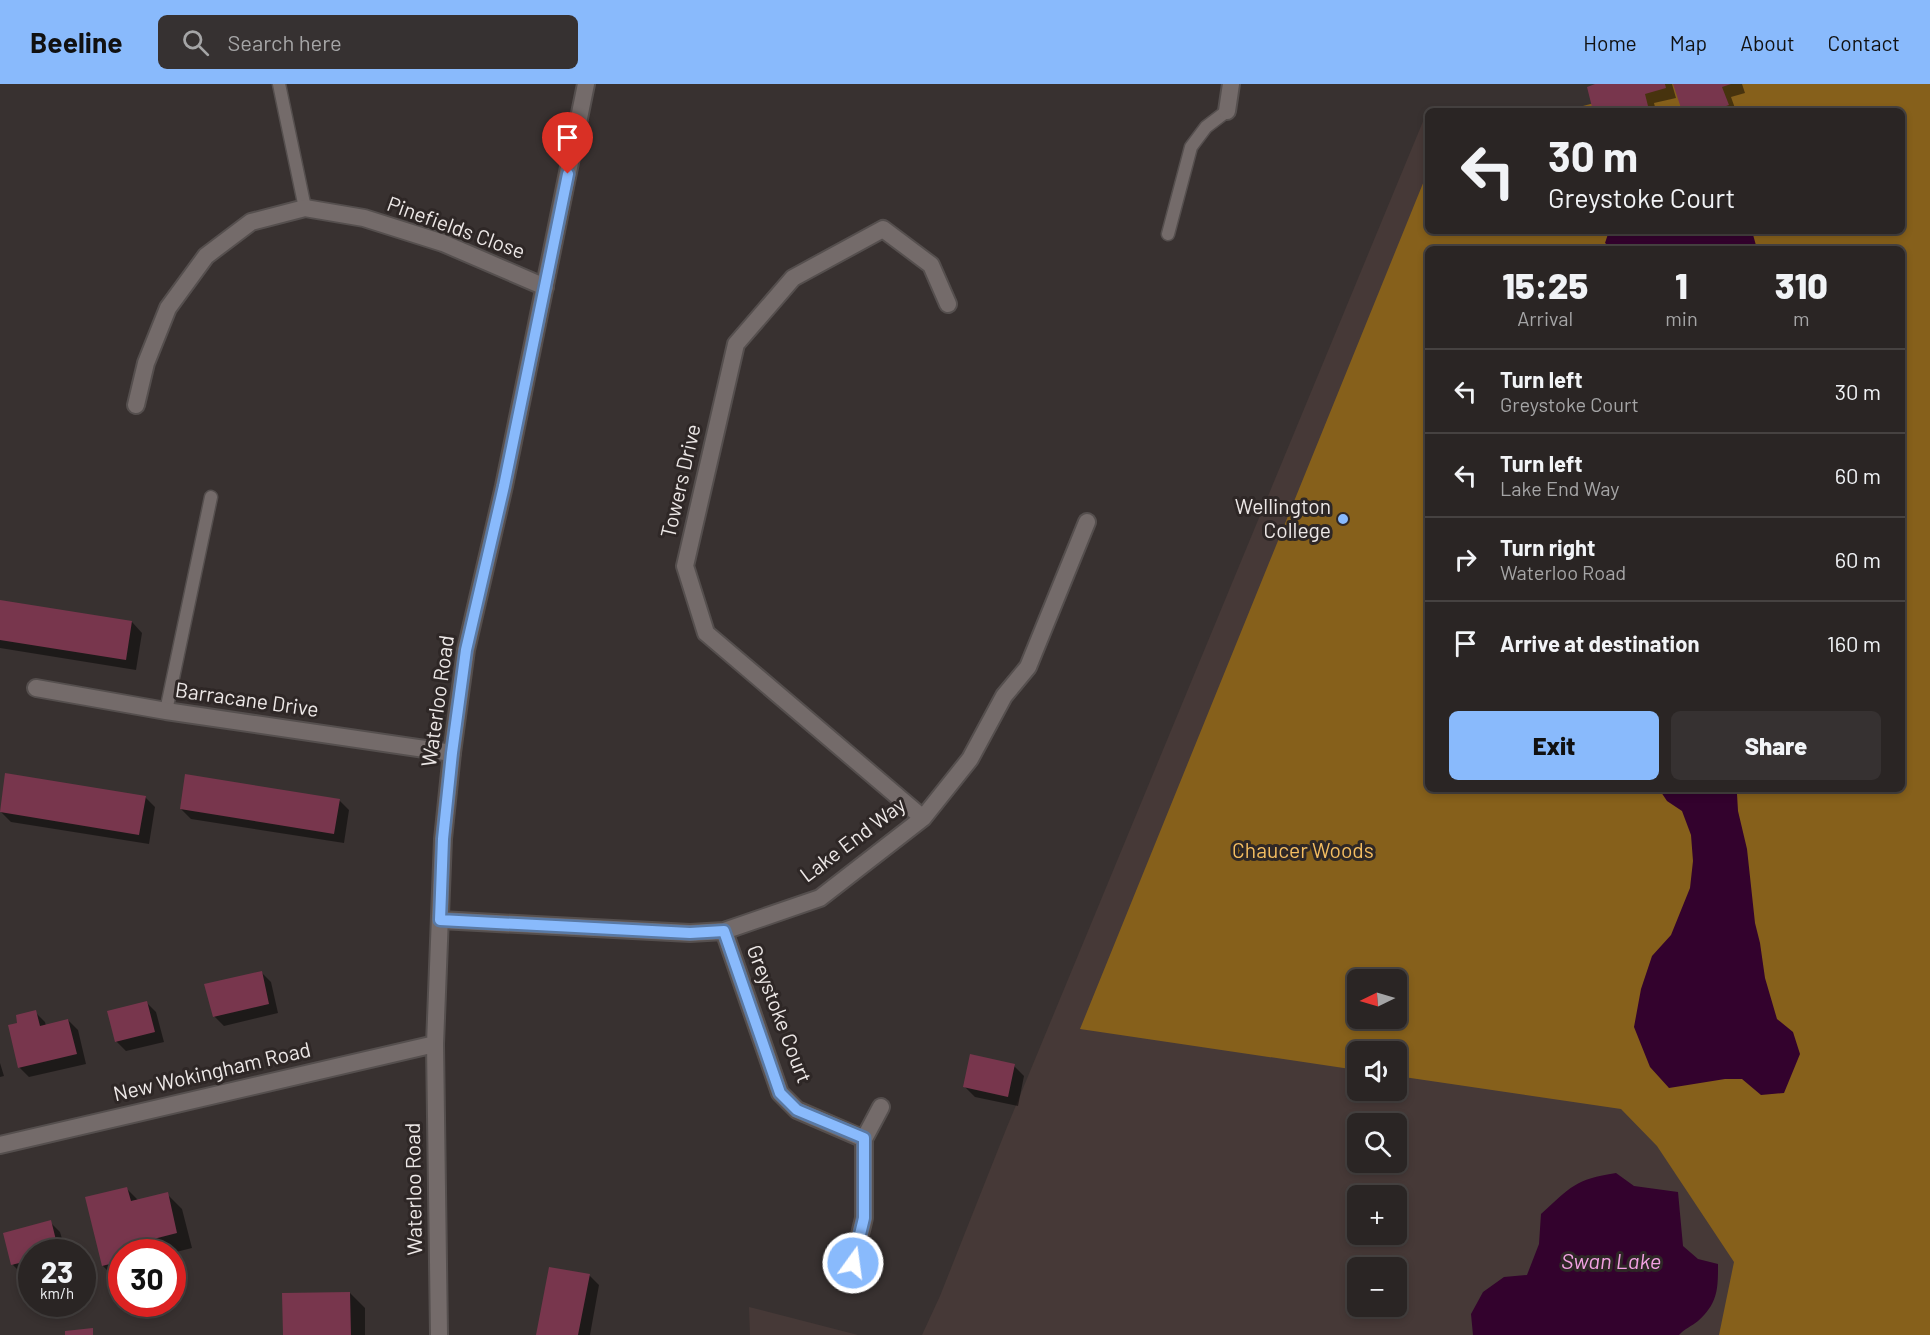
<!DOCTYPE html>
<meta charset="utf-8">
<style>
:root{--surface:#2a2524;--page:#363131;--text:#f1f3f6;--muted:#a5a5a6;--line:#464241;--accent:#89bafc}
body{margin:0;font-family:Barlow,sans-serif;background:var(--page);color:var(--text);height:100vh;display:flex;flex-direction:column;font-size:22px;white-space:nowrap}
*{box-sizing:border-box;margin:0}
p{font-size:20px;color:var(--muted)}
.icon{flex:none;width:33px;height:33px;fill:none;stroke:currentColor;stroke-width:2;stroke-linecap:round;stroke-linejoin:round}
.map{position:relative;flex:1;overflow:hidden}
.details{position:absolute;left:1425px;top:162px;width:480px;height:546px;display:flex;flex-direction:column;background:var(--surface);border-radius:9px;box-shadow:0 3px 9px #0003,0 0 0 2px var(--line)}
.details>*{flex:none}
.banner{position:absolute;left:1425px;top:24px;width:480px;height:126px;border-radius:9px;box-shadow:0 3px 9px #0003,0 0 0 2px var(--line);background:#2a2524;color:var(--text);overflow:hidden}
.needle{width:39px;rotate:265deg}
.fabs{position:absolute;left:1347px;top:885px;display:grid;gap:12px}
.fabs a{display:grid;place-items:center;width:60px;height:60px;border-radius:9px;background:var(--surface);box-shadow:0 3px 9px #0003,0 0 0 2px var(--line);font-size:30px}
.speed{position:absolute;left:18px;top:1155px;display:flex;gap:12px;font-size:30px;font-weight:700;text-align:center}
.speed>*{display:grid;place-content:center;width:78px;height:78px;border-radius:50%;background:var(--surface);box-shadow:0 3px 9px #0003,0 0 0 2px var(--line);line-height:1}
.speed small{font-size:15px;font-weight:400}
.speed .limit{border:9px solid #d22;background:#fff;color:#111}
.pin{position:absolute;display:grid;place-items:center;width:51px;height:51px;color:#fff;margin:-62px -26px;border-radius:50% 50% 50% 0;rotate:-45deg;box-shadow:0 0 6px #0007}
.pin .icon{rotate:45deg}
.me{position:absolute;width:66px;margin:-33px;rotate:14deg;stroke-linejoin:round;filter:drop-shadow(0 0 4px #0008)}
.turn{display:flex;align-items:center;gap:21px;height:126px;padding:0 24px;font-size:27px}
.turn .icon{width:78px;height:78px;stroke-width:2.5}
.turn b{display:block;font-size:42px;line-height:51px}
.eta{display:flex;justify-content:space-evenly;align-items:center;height:102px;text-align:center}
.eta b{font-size:36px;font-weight:800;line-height:42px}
.button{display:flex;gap:12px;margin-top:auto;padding:12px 24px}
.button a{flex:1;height:69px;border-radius:9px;background:var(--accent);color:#111;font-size:24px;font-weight:800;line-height:69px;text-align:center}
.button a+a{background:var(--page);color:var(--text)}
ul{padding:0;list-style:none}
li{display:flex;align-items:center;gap:18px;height:84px;padding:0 24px;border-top:2px solid var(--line)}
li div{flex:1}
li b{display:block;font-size:22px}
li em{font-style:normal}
header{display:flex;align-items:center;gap:36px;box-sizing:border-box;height:84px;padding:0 30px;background:var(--accent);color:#111}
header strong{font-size:28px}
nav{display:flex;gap:33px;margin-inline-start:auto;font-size:21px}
.search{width:420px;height:54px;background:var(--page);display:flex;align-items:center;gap:15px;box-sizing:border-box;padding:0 21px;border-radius:9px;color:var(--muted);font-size:22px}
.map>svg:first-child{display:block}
.built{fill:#463937;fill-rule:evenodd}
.forest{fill:#86601b;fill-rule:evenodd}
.water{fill:#33022d}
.shadow{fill:#0007}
.building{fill:#78364d}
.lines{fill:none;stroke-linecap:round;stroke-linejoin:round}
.service-casing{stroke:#554f4e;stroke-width:15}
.minor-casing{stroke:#554f4e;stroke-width:20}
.tertiary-casing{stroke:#554f4e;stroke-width:20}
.service{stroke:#746b6a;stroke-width:12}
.minor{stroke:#746b6a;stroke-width:16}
.tertiary{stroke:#746b6a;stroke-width:16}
.route-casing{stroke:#5979a4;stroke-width:15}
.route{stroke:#89bafc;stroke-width:10}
.poi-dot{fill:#89bafc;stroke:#2e2726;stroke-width:2}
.labels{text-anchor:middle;stroke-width:6;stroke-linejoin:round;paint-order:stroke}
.street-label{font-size:21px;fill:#ede8e7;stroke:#2e2726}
.poi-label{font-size:21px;fill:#ede8e7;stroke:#2e2726;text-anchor:end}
.park-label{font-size:21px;fill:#f4bd61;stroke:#2e2726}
.water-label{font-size:22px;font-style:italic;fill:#f2a1e2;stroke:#2e2726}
</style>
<header>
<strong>Beeline</strong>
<div class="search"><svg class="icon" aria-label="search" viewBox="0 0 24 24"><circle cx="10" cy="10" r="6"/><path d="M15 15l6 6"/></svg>Search here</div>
<nav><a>Home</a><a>Map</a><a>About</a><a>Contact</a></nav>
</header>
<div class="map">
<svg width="1930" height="1251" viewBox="0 0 1930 1251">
<rect width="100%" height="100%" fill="#383130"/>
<!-- built -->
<path class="built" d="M 1930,0 L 1930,1251 L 922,1251 L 940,1212 L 1007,1043 L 1424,35 L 1428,36 L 1428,147 L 1902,147 L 1902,27 ZM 1428,165 L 1902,165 L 1902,705 L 1428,705 ZM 1358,896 L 1396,896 L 1396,934 L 1358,934 ZM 1358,968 L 1396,968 L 1396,1006 L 1358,1006 ZM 1358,1040 L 1396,1040 L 1396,1078 L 1358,1078 ZM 1358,1112 L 1396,1112 L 1396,1150 L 1358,1150 ZM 1358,1184 L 1396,1184 L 1396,1222 L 1358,1222 Z
M 749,1223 L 858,1251 L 750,1251 Z"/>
<!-- forest -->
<path class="forest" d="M 1666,0 L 1930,0 L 1930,1251 L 1719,1251 L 1734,1178 L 1657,1062 L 1621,1025 L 1397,992 L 1396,968 L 1358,968 L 1357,986 L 1080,945 L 1428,87 L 1428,147 L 1902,147 L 1902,27 L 1564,27 ZM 1428,165 L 1902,165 L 1902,705 L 1428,705 ZM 1358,896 L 1396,896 L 1396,934 L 1358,934 Z"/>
<!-- water -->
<path class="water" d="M 1609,147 L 1752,147 L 1757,165 L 1613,165 L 1605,159 Z
M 1659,705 L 1740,705 L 1737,710 L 1738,727 L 1747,765 L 1755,839 L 1760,859 L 1765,894 L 1777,935 L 1793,948 L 1800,970 L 1784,1009 L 1761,1011 L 1742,995 L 1725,995 L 1669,1004 L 1650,983 L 1634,943 L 1641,905 L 1652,872 L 1671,851 L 1690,804 L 1693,777 L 1691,751 L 1682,727 L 1667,717 Z
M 1616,1089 L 1634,1102 L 1678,1108 L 1683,1162 L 1698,1175 L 1718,1180 C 1718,1205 1718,1219 1698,1237 C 1692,1242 1684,1245 1679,1251 L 1473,1251 L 1471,1230 L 1483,1208 L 1504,1193 L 1527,1191 L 1539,1160 L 1541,1130 C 1571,1103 1575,1095 1616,1089 Z"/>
<!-- shadow -->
<path class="shadow" d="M 1596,0 L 1672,0 L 1676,14 L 1654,19 L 1656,27 L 1595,27 Z
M 1675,0 L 1742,0 L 1745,9 L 1731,13 L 1736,27 L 1684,27 Z
M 0,517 L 132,538 L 142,549 L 136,586 L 0,564 Z
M 145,713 L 155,723 L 149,760 L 11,738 L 1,728 Z
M 339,716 L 349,726 L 344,759 L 191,735 L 181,725 Z
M 261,888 L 271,898 L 278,929 L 224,942 L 214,932 Z
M 146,918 L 156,928 L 164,958 L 126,967 L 116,957 Z
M 35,928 L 45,938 L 46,942 L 68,936 L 78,946 L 86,980 L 29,993 L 19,983 Z
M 0,979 L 4,992 L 0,993 Z
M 1014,982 L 1024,992 L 1018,1022 L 975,1013 L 965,1003 Z
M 127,1105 L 139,1117 L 167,1110 L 182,1125 L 192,1164 L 172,1169 L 122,1168 L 122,1196 L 118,1197 L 103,1182 Z
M 50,1138 L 60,1148 L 66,1168 L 32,1168 L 32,1188 L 23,1191 L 13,1181 Z
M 589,1191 L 599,1201 L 590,1251 L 538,1251 Z
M 350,1209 L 365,1224 L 365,1251 L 285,1251 Z"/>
<!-- building -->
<path class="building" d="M 1595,0 L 1665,0 L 1666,4 L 1645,10 L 1648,22 L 1627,27 L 1593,27 L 1587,3 Z
M 1673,0 L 1731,0 L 1722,3 L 1729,21 L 1712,27 L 1682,27 Z
M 0,516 L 132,537 L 126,576 L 0,556 Z
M 5,689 L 146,712 L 139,751 L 0,728 Z
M 185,690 L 340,715 L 334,750 L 180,725 Z
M 262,887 L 269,920 L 213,933 L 204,900 Z
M 147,917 L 155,948 L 115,958 L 107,927 Z
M 36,926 L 40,942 L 68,935 L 77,970 L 18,984 L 8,941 L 17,939 L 16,931 Z
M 970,970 L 1015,980 L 1008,1013 L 963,1003 Z
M 127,1103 L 131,1117 L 168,1108 L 177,1149 L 138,1159 L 141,1168 L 122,1168 L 122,1177 L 102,1182 L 85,1113 Z
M 51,1136 L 59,1168 L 32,1168 L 32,1176 L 11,1181 L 3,1149 Z
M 549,1183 L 590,1190 L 578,1251 L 536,1251 Z
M 350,1208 L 351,1251 L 283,1251 L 282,1209 Z
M 93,1244 L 93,1251 L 65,1251 L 65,1247 Z"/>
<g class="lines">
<defs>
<path id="service" d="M 279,0 L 305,124
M 1168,150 L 1191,63 L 1206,43 L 1227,27
M 166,627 L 211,413"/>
<path id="minor" d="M 1227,27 L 1231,0
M 136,321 L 146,279 L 168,224 L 206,172 L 251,138 L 305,124 L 364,134 L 443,159 L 545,203
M 36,604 L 166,627 L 452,669
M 923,734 L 706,549 L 685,482 L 736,260 L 793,194 L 883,145 L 931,181 L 948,220
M 440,836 L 690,849 L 724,847 L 820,814 L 923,734 L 970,675 L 1004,612 L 1028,583 L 1087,438
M 724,847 L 780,1009 L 797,1026 L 864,1055
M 853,1179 L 864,1134 L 864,1055 L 881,1023"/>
<path id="tertiary" d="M 0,1061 L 435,960
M 439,1251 L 435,960 L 443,755 L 452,669 L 466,566 L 504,402 L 586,0"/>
</defs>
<!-- service casing -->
<use href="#service" class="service-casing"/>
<!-- minor casing -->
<use href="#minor" class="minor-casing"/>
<!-- tertiary casing -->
<use href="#tertiary" class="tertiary-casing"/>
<!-- service -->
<use href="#service" class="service"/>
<!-- minor -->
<use href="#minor" class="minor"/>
<!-- tertiary -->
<use href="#tertiary" class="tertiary"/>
</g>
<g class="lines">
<defs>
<path id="route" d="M 568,90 L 504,402 L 466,566 L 452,669 L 443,755 L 440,836 L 690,849 L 724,847 L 780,1009 L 797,1026 L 864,1054 L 864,1134 L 853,1179"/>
</defs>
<!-- route casing -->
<use href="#route" class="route-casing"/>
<!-- route -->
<use href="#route" class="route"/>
</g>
<!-- markers -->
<circle class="poi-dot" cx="1343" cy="435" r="6"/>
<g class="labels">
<!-- street labels -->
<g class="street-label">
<text transform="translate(456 144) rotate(20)" y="7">Pinefields Close</text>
<text transform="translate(681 397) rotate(-77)" y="7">Towers Drive</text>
<text transform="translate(247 616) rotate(8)" y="7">Barracane Drive</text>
<text transform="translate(438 617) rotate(-82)" y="7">Waterloo Road</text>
<text transform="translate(853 756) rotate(-37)" y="7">Lake End Way</text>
<text transform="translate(779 930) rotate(69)" y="7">Greystoke Court</text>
<text transform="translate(212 988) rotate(-13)" y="7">New Wokingham Road</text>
<text transform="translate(414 1105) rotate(-91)" y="7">Waterloo Road</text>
</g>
<!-- poi labels -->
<g class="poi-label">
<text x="1331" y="430">Wellington<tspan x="1331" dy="24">College</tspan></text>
</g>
<!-- park labels -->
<g class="park-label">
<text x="1303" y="774">Chaucer Woods</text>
</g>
<!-- water labels -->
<g class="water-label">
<text x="1611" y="1185">Swan Lake</text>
</g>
</g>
</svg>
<div class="fabs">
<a><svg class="needle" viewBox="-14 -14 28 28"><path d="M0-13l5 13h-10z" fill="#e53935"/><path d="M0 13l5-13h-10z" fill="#a5a5a6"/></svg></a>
<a><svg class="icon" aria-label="sound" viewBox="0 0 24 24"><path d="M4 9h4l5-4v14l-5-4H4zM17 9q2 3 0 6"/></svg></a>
<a><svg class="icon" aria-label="search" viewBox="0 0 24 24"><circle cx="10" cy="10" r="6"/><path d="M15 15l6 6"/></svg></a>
<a>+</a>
<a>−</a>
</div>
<div class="speed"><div>23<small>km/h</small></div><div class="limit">30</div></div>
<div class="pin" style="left:568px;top:90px;background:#d93025"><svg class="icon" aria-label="arrive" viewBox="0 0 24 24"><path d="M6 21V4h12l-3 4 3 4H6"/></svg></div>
<svg class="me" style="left:853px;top:1179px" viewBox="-20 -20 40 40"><circle r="17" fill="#89bafc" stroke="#fff" stroke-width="3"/><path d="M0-11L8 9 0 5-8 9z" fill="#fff"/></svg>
<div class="banner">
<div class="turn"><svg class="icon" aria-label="left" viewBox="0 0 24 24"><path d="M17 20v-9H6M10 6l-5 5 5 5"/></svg><div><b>30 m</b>Greystoke Court</div></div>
</div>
<section class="details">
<div class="eta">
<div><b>15:25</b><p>Arrival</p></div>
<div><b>1</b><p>min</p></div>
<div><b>310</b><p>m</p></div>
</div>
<ul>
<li><svg class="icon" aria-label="left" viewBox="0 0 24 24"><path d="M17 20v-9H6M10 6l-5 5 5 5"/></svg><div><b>Turn left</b><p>Greystoke Court</p></div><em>30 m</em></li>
<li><svg class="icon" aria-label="left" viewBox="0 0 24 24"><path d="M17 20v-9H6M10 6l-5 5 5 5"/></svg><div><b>Turn left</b><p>Lake End Way</p></div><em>60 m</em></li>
<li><svg class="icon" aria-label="right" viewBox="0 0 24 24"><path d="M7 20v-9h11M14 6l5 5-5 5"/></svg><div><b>Turn right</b><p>Waterloo Road</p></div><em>60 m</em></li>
<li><svg class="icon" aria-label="arrive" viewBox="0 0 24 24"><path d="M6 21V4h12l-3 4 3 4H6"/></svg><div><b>Arrive at destination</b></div><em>160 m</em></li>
</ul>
<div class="button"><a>Exit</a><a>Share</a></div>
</section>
</div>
